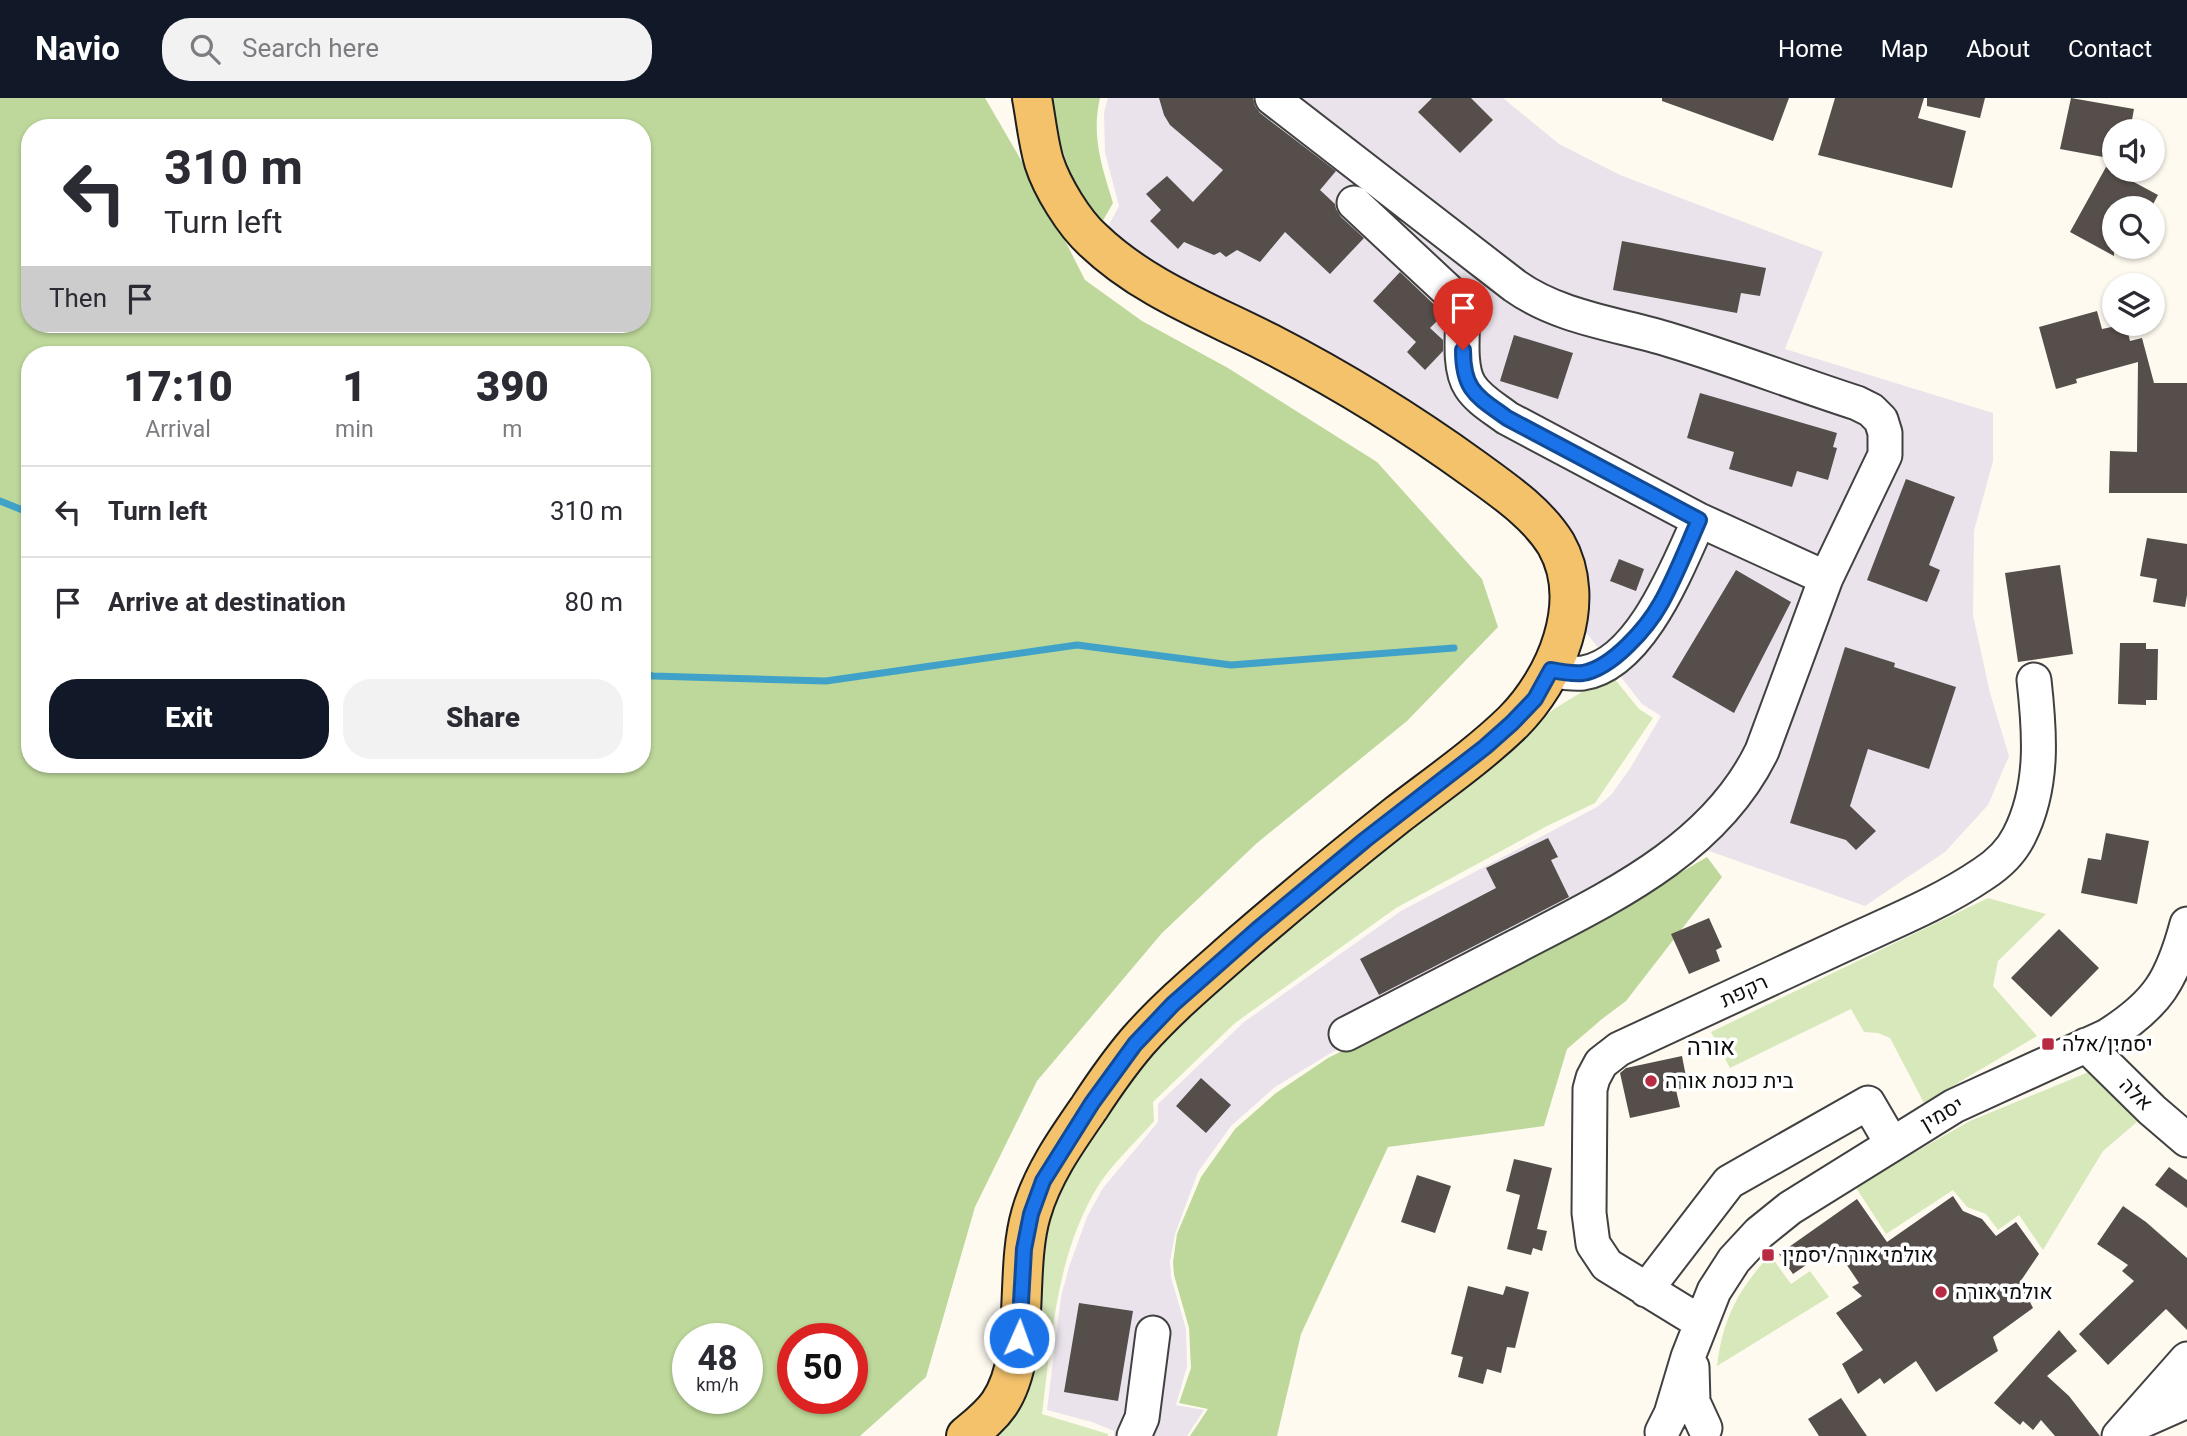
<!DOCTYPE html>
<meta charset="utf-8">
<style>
:root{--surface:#fff;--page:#f2f2f3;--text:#2b2b33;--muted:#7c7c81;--line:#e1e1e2;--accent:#111827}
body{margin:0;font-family:Georgia,Heebo,serif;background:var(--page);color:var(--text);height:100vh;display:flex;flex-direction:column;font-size:26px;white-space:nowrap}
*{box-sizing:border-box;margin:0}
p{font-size:23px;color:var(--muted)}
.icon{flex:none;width:38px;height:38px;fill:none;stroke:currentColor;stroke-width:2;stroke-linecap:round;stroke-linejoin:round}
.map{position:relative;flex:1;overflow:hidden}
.sheet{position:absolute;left:21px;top:248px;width:630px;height:427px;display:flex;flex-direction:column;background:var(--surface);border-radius:28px;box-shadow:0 2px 5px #0004}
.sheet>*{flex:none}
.top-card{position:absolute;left:21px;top:21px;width:630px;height:214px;border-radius:28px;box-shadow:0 2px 5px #0004;background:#fff;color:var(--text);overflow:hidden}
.tools{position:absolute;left:2102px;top:21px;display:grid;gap:14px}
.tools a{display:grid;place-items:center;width:63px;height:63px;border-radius:50%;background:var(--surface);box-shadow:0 2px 5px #0004;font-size:35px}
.speed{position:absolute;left:672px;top:1225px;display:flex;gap:14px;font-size:35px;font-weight:700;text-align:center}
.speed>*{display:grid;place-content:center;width:91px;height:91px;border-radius:50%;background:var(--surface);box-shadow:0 2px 5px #0004;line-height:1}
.speed small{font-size:18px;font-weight:400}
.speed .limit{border:10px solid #d22;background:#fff;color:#111}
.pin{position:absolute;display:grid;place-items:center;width:60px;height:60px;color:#fff;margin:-72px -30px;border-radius:50% 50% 50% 0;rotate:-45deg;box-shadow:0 0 7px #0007}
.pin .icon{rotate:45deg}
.me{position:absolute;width:77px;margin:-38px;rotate:2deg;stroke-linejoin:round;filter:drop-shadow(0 0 5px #0008)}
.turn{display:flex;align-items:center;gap:24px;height:147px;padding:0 28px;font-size:32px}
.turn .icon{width:91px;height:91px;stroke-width:2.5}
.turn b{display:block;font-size:49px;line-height:60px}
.then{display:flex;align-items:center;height:66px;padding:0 28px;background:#0003;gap:14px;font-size:26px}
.eta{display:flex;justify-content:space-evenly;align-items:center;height:119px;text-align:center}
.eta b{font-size:42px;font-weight:800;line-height:49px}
.action{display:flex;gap:14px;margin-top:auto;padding:14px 28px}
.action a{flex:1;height:80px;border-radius:28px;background:var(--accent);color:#fff;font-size:28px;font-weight:800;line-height:80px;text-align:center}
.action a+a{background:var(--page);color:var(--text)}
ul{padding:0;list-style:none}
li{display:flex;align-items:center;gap:21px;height:91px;padding:0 28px;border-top:2px solid var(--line)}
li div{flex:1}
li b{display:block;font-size:26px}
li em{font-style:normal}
header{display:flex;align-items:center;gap:42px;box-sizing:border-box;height:98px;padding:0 35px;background:var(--accent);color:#fff}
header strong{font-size:33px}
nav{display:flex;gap:38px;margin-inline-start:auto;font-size:24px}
.search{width:490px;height:63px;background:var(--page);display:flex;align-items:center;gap:18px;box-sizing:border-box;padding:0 24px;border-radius:28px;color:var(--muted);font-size:26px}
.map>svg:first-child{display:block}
.industrial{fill:#eae3ec}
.green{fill:#d7e8bb}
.forest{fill:#bdd89a;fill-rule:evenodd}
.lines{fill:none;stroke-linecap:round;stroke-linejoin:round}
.stream{stroke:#40a2c8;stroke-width:7}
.building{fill:#564e4b}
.minor-casing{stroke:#414141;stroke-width:37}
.major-casing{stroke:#1f1f1f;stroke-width:42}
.minor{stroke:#fff;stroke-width:33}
.major{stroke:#f3c26b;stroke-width:38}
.route-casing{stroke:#114b97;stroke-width:18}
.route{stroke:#1a73e8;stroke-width:12}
.poi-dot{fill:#b92b43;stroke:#fff;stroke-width:2.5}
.labels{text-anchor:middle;stroke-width:7;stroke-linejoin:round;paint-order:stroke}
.street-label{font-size:21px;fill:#0e0e0e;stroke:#fff}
.poi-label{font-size:21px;fill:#0e0e0e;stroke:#fff;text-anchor:start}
.quarter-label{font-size:24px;fill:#0e0e0e;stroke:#fff}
</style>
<header>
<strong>Navio</strong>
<div class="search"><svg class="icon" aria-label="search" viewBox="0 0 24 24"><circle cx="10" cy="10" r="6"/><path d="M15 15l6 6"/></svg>Search here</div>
<nav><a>Home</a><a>Map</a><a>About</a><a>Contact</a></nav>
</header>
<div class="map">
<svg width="2187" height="1338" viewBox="0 0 2187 1338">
<rect width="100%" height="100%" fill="#fefaf0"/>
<!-- industrial -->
<path class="industrial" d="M 1108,0 L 1503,0 L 1559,46 L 1620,77 L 1823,154 L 1785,251 L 1993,315 L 1993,363 L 1974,433 L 1973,517 L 1990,595 L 2009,658 L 1988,707 L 1945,754 L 1865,808 L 1709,753 L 1595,822 L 1331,955 L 1275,989 L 1231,1028 L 1198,1074 L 1175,1136 L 1170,1164 L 1171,1179 L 1186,1231 L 1187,1269 L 1176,1307 L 1204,1312 L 1187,1338 L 1114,1338 L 1114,1333 L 1092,1324 L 1047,1312 L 1061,1199 L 1069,1169 L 1087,1119 L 1103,1090 L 1158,1024 L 1158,1006 L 1244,924 L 1401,813 L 1597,709 L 1611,697 L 1631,669 L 1661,618 L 1642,606 L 1585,533 L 1585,497 L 1375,285 L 1220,200 L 1158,175 L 1105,134 L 1119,108 L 1105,55 L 1104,14 Z"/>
<!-- green -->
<path class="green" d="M 1613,579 L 1639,611 L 1653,620 L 1595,705 L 1547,728 L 1396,810 L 1235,925 L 1153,1004 L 1154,1023 C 1136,1044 1113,1065 1098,1088 C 1056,1157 1052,1238 1042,1316 L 1108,1336 L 1108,1338 L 990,1338 L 1044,1135 L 1066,1078 L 1136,969 L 1262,843 L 1554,611 L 1585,592 Z
M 1988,800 L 2046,816 L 1998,863 L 1993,888 L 2037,938 L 1924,1005 L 1890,940 L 1878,935 L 1864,934 L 1851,911 L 1730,970 L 1711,934 Z
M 2091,973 L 2137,1024 L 2103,1053 L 2043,1152 L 2019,1117 L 1998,1132 L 1986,1116 L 1967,1109 L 1953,1092 L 1886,1136 L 1855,1088 L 1970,1023 Z
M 1770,1157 L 1791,1186 L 1810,1173 L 1829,1199 L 1717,1268 C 1723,1220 1738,1192 1770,1157 Z"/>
<!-- forest -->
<path class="forest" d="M 0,0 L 985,0 L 1046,105 L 1085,182 L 1142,223 L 1228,270 L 1377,364 L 1482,481 L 1498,529 L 1407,623 L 1257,745 L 1162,835 L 1037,983 L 975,1109 L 926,1279 L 860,1338 L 0,1338 ZM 30,30 L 642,30 L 642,226 L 30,226 ZM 30,257 L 642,257 L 642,667 L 30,667 ZM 688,1241 L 747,1241 L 747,1300 L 688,1300 ZM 793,1241 L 852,1241 L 852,1300 L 793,1300 Z
M 1048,0 L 1100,0 C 1091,38 1102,69 1113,105 L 1097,133 C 1072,87 1061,50 1048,0 Z
M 1707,759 L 1722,779 L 1626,903 L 1602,921 L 1567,951 L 1544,1028 L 1388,1049 L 1301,1236 L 1277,1338 L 1190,1338 L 1208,1311 L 1179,1305 L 1191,1270 L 1189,1230 L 1174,1177 L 1173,1164 L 1177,1136 L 1201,1079 L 1235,1031 L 1276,995 L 1328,960 L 1599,823 Z"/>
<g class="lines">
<!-- stream -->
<path class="stream" d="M 0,403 L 30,415
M 642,576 L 653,578 L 826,583 L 1077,547 L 1231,567 L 1454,550"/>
</g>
<!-- building -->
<path class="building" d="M 1159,0 L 1253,0 L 1255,8 L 1260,15 L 1336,73 L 1320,92 L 1335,106 L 1336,111 L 1341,119 L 1364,140 L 1330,176 L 1285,134 L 1260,164 L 1237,152 L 1226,159 L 1220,154 L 1214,157 L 1184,144 L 1178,151 L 1150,123 L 1161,112 L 1146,96 L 1167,78 L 1193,104 L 1223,72 L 1170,27 L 1164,17 Z
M 1432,0 L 1471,0 L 1493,22 L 1460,55 L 1418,14 Z
M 1662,0 L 1789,0 L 1773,43 L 1662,3 Z
M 1835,0 L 1924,0 L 1918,20 L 1966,33 L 1952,90 L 1818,57 Z
M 1927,0 L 1985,0 L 1980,20 L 1927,8 Z
M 2071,0 L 2134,11 L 2130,33 L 2114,33 L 2114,61 L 2060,51 Z
M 2106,69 L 2158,97 L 2151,110 L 2114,110 L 2114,158 L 2070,134 Z
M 1622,143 L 1766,170 L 1760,198 L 1741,195 L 1737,215 L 1613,192 Z
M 1400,174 L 1444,216 L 1430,230 L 1443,242 L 1443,253 L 1425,272 L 1407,254 L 1416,244 L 1373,203 Z
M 2097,213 L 2102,231 L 2126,226 L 2130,243 L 2142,240 L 2154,285 L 2187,285 L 2187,395 L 2109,395 L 2110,353 L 2137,354 L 2138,264 L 2076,281 L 2077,285 L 2056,291 L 2039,229 Z
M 1514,237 L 1573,255 L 1558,301 L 1500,283 Z
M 1700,295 L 1837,335 L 1833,349 L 1837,350 L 1828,382 L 1797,373 L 1792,389 L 1729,371 L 1734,354 L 1687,340 Z
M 1906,381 L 1955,399 L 1929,467 L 1940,472 L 1927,504 L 1867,482 Z
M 2147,440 L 2187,446 L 2187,497 L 2185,509 L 2153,504 L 2157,481 L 2140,478 Z
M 1619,461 L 1644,471 L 1636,493 L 1610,483 Z
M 2060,467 L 2073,556 L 2018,564 L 2005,475 Z
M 1736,472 L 1791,504 L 1734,615 L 1672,579 Z
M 2120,545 L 2146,545 L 2146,551 L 2158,551 L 2157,602 L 2146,602 L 2146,607 L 2118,606 Z
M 1845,549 L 1895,565 L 1894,569 L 1956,589 L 1929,671 L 1868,651 L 1850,708 L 1876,733 L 1856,752 L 1846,742 L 1790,725 Z
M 2106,735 L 2149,743 L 2137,806 L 2081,795 L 2088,760 L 2101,762 Z
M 1548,740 L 1558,759 L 1551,762 L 1569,799 L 1379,897 L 1360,861 L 1496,790 L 1486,770 Z
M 1709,820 L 1722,849 L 1716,852 L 1720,863 L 1689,876 L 1671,836 Z
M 2059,831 L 2099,870 L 2051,919 L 2011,880 Z
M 1682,958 L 1688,989 L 1676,992 L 1680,1009 L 1630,1020 L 1620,975 L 1626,970 Z
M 1201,980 L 1231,1007 L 1206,1035 L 1176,1008 Z
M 1514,1061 L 1552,1070 L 1537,1131 L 1547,1133 L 1542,1153 L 1533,1150 L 1531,1157 L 1507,1151 L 1520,1097 L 1506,1093 Z
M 2169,1069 L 2187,1082 L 2187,1110 L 2155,1087 Z
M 1417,1077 L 1451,1088 L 1435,1135 L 1401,1124 Z
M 1953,1098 L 1963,1113 L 1982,1121 L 1996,1138 L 2016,1124 L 2039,1156 L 2020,1184 L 2033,1210 L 1993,1239 L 1998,1253 L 1936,1294 L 1916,1263 L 1884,1286 L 1880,1280 L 1858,1296 L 1842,1266 L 1863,1252 L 1836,1215 L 1862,1198 L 1852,1189 L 1859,1185 L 1834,1148 L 1793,1176 L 1779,1156 L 1857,1101 L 1887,1144 Z
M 2123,1108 L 2146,1124 L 2187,1160 L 2187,1232 L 2166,1211 L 2108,1267 L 2079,1236 L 2134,1183 L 2122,1173 L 2128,1167 L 2097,1146 Z
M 1468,1188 L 1503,1197 L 1506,1188 L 1529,1194 L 1515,1250 L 1507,1249 L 1501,1275 L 1487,1271 L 1483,1286 L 1458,1279 L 1463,1259 L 1451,1256 Z
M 1079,1205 L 1133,1213 L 1118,1303 L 1064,1294 Z
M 2059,1232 L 2077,1253 L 2047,1278 L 2069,1298 L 2100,1338 L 2055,1338 L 2041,1322 L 2033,1332 L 2023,1323 L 2020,1327 L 1994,1305 Z
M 1841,1300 L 1867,1338 L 1819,1338 L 1808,1321 Z"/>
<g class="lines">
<defs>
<path id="minor" d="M 1272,0 L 1515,188 C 1560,220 1618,226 1670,242 C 1733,261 1795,285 1857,305 L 1871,312 L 1881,322 L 1885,335 L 1885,357 L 1826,480 L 1762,653 C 1714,752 1609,800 1517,848 C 1460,877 1403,907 1346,936
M 1354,105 L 1459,203 L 1463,212 C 1463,233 1458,270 1470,288 C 1479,302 1494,310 1507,320 L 1699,422 L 1826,480
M 1551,572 C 1561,574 1572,576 1583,575 C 1641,566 1678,468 1699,422
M 2086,947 L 2152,1012 L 2187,1042
M 1646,1192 L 1729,1084 L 1868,1005 L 1892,1046
M 1700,1224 L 1607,1167 L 1593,1146 L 1589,1115 L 1590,991 L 1593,980 L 1601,965 L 1619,951 C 1693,917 1767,883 1841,848 C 1888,826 1939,806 1983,776 C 1997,767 2011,754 2019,738 C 2044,689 2040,635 2034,582
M 1692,1269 L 1693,1304 L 1705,1330
M 2135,1326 L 2187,1303
M 1662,1334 L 1671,1316 L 1688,1259 L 1714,1193 L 1734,1162 L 1759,1135 L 1790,1110 L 1954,1008 L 2107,938 C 2158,906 2172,882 2187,826
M 1134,1338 L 1142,1320 L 1153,1235
M 2119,1338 L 2187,1261"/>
<path id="major" d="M 966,1338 C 978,1328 990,1319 999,1306 C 1032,1258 1014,1174 1031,1116 C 1042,1077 1066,1043 1089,1010 C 1104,987 1120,964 1138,943 C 1169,908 1205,878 1240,847 C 1291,803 1344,759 1397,717 C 1436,687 1478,658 1513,624 C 1556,581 1589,504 1556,446 C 1537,415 1503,392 1474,371 C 1409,324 1341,282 1269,245 C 1208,214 1143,190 1093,142 C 1074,125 1052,89 1044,64 C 1038,44 1036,21 1032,0"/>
</defs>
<!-- minor casing -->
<use href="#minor" class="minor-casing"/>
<!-- major casing -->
<use href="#major" class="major-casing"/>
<!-- minor -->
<use href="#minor" class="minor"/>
<!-- major -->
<use href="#major" class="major"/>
</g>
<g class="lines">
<defs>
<path id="route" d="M 1019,1240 L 1024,1151 L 1031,1116 L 1043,1083 L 1092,1005 L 1135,946 L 1173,906 L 1258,831 L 1365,742 L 1485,649 L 1512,625 L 1535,601 L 1551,572 C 1561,574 1572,576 1583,575 C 1612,570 1647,530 1661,505 C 1676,478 1687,449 1699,422 L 1507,320 C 1477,298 1463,293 1463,252"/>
</defs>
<!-- route casing -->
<use href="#route" class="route-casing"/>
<!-- route -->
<use href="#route" class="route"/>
</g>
<!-- markers -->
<g class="poi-dot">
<rect x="2041" y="939" width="14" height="14" rx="3.5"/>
<circle cx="1651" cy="983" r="7"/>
<rect x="1761" y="1150" width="14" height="14" rx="3.5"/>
<circle cx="1941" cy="1194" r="7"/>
</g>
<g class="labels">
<!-- street labels -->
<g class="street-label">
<text transform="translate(1744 893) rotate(-25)" y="7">רקפת</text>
<text transform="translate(2136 996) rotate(45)" y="7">אלה</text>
<text transform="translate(1942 1016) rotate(-30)" y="7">יסמין</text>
</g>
<!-- poi labels -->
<g class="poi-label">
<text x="2062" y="953">יסמין/אלה</text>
<text x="1665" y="990">בית כנסת אורה</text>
<text x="1782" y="1164">אולמי אורה/יסמין</text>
<text x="1955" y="1201">אולמי אורה</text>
</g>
<!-- quarter labels -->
<g class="quarter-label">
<text x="1711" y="957">אורה</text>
</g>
</g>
</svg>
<div class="tools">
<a><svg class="icon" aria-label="sound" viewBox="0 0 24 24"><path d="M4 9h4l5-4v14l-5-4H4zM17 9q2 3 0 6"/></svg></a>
<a><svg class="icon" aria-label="search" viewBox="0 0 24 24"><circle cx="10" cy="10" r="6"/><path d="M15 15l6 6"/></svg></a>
<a><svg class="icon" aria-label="layers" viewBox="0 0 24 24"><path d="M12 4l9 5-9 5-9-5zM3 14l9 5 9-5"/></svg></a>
</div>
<div class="speed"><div>48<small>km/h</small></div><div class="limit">50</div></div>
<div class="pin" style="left:1463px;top:252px;background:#d93025"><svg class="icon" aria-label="arrive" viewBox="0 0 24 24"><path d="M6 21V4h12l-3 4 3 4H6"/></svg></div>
<svg class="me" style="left:1019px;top:1240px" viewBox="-20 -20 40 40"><circle r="17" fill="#1a73e8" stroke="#fff" stroke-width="3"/><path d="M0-11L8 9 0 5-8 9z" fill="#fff"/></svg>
<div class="top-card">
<div class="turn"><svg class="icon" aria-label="left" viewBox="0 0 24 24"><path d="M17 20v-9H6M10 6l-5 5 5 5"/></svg><div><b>310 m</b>Turn left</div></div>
<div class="then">Then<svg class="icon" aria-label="arrive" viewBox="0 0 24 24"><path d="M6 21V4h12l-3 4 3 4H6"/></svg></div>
</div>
<section class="sheet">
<div class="eta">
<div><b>17:10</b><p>Arrival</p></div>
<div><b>1</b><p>min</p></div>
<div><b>390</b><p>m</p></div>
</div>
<ul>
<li><svg class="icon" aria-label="left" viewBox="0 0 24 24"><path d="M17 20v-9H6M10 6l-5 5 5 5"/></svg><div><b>Turn left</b></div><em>310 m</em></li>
<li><svg class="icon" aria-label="arrive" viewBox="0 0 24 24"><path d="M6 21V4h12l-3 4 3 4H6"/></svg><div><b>Arrive at destination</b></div><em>80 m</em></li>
</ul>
<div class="action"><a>Exit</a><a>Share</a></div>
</section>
</div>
